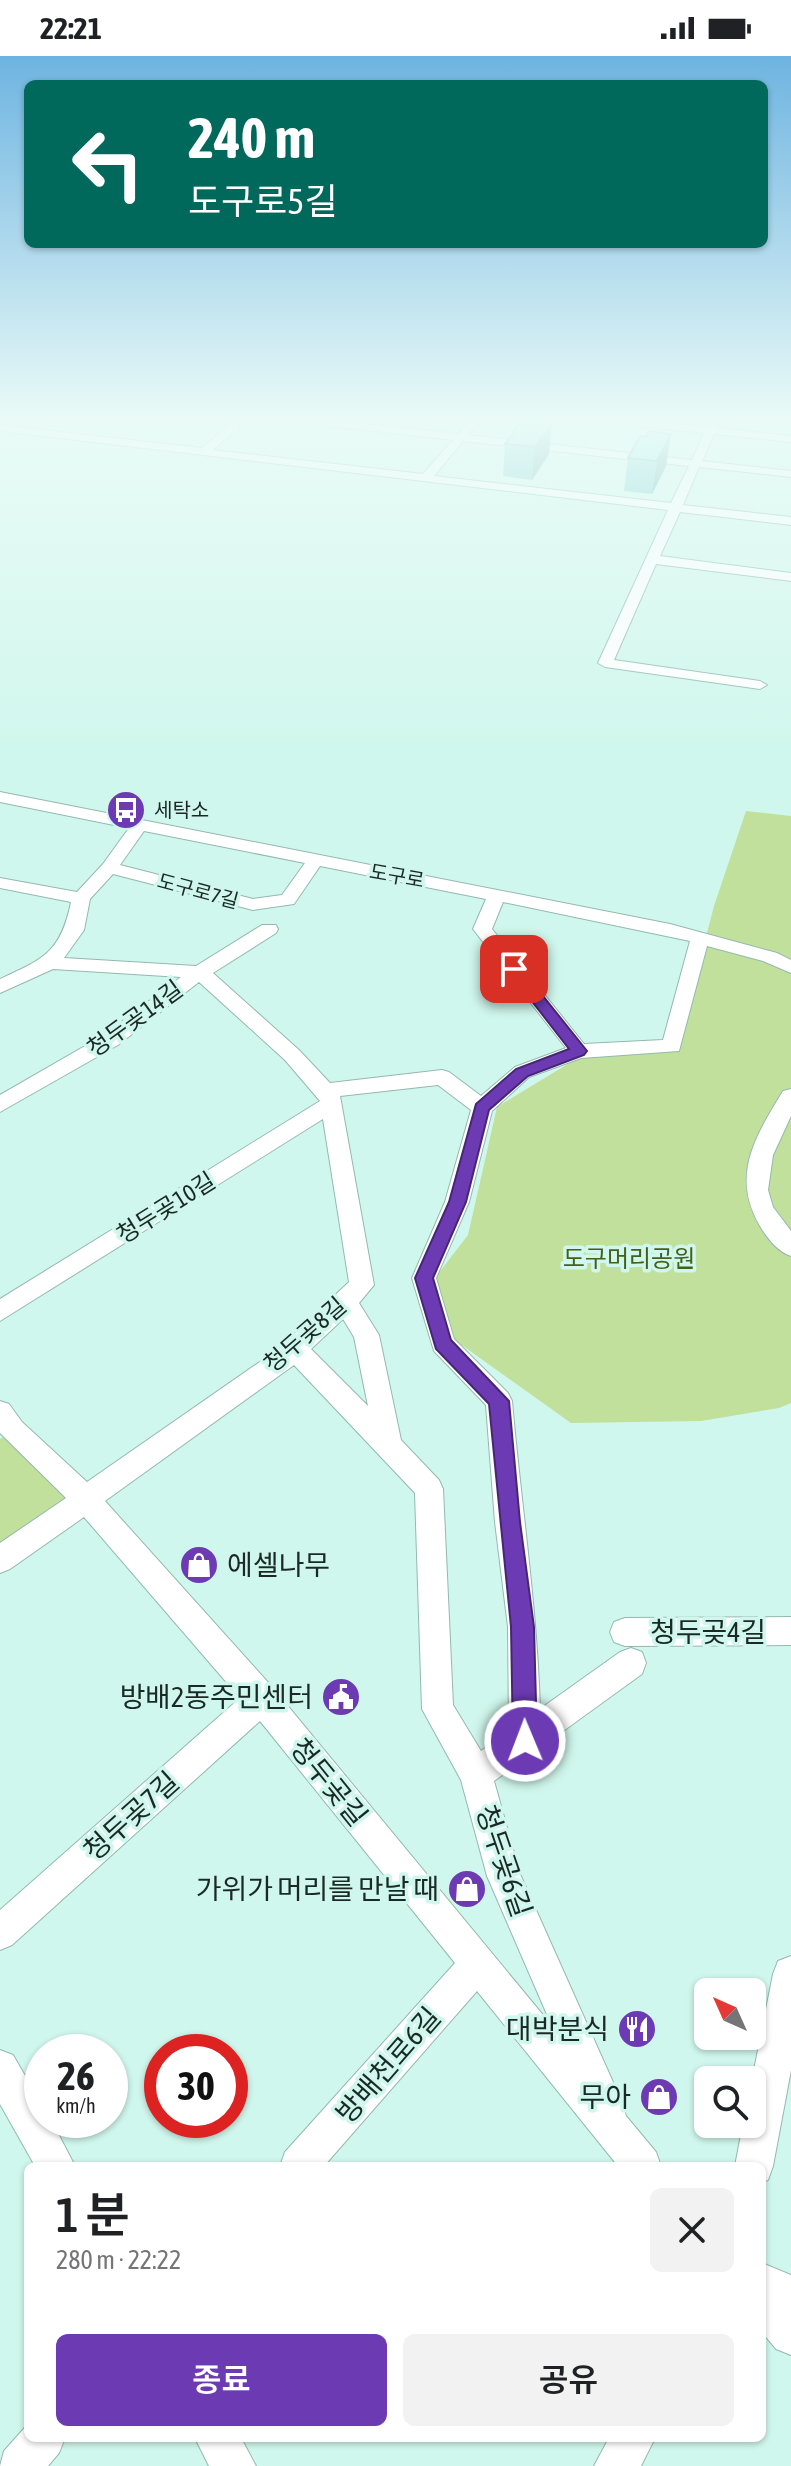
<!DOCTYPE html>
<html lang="ko">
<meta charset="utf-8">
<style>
:root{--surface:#fff;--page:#f2f2f2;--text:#202124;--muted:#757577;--accent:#6c3bb3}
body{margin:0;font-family:"Asap Condensed","Noto Sans KR",sans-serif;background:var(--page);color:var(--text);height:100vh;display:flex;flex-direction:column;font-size:30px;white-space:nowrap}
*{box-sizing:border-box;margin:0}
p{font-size:26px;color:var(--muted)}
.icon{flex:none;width:44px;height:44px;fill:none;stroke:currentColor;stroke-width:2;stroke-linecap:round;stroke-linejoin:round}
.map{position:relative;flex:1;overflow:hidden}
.sheet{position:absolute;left:24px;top:2106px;width:742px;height:280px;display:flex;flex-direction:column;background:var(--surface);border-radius:12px;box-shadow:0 2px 6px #0004}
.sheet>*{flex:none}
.hud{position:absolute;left:24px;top:24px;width:744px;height:168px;border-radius:12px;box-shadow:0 2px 6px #0004;background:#00695c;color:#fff;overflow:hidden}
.needle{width:52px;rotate:315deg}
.fabs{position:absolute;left:694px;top:1922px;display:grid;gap:16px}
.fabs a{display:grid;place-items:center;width:72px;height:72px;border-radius:12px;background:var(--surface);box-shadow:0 2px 6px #0004;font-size:40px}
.speed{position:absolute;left:24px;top:1978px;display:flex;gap:16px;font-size:40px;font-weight:700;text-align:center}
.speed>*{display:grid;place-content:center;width:104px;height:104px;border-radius:50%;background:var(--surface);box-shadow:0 2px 6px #0004;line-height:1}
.speed small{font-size:20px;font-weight:400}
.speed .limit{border:12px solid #d22;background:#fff;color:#111}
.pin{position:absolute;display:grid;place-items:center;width:68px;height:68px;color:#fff;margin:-34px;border-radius:16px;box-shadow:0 4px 12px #0006}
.me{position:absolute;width:88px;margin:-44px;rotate:359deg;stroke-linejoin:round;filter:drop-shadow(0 0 6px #0008)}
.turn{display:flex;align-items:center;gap:28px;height:168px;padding:0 32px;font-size:36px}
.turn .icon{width:104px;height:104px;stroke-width:2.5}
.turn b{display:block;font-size:56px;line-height:68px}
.round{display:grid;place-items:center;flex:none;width:84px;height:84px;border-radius:12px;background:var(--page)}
.summary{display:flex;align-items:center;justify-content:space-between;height:136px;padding:0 32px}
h1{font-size:48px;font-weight:600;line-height:60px}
.primary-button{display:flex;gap:16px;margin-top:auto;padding:16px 32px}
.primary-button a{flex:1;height:92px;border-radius:12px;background:var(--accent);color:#fff;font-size:32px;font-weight:600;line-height:92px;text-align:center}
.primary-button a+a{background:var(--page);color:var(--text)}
.status{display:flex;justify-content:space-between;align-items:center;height:56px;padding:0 40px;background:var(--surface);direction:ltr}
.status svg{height:22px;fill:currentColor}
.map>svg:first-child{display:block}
.green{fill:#c1e09c}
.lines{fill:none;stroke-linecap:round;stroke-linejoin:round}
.minor-casing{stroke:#93b9af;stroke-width:2}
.minor{fill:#fff;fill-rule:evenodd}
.wall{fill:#6bc9cf}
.shaded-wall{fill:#57a4a9}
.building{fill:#7ceaf1;stroke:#57a4a9;stroke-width:2}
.route{fill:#6c3bb3;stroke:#462674;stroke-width:2}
.labels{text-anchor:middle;stroke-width:7;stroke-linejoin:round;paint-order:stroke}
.far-poi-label{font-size:20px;fill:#1a2925;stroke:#d0f7ed;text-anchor:start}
.far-street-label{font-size:20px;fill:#1a2925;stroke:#d0f7ed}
.street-label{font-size:24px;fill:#1a2925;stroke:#d0f7ed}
.park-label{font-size:24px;fill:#466117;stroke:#d0f7ed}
.near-poi-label{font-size:28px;fill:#1a2925;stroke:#d0f7ed;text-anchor:end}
.near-street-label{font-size:28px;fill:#1a2925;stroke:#d0f7ed}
</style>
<div class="status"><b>22:21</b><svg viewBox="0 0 49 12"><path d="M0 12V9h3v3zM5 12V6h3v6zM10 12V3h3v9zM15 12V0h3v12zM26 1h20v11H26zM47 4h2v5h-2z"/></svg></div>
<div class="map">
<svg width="791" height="2410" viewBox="0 0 791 2410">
<rect width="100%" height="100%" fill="#d0f7ed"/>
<!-- green -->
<path class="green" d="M 746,755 L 791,760 L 791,1347 L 779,1352 L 701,1365 L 571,1367 L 449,1280 L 431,1227 L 468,1179 L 497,1051 L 576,1003 L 676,995 L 714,850 Z
M 13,1374 L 85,1442 L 0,1504 L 0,1383 Z"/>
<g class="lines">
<defs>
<path id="minor" d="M 238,362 L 249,362 L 213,394 L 423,418 L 453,384 L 287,365 L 282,362 L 311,362 L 458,378 L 472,362 L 482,362 L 468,379 L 692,404 L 704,377 L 593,365 L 588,362 L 618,362 L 707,371 L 711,362 L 721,362 L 717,372 L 791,380 L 791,386 L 714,378 L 702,405 L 791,415 L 791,421 L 699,411 L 683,449 L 791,461 L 791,469 L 680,456 L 660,500 L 791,517 L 791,525 L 656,508 L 614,604 L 760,625 L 767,629 L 760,633 L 605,611 L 598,607 L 668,454 L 0,375 L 0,369 L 202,392 ZM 463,385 L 689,410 L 671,447 L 434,420 Z
M 0,736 L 670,868 L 777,897 L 791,904 L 791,917 L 763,905 L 707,890 L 679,995 L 581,1002 L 529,1021 L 492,1055 L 469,1146 L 436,1222 L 454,1283 L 508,1337 L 512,1345 C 521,1448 537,1550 540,1653 L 620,1596 L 631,1592 L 642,1596 L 646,1607 L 642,1618 L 494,1725 L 520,1818 L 621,2044 L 626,2060 L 656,2096 L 661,2110 L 618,2110 L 477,1935 L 324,2110 L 280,2110 L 285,2096 L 455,1907 L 260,1665 L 12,1889 L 0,1894 L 0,1854 L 240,1642 L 84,1461 L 10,1513 L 0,1517 L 0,1487 L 66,1442 L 0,1377 L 0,1345 L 9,1348 L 22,1366 L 87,1426 L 277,1294 L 349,1226 L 323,1063 L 0,1265 L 0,1243 L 320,1045 L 285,1004 L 199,926 L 118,989 L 0,1056 L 0,1039 L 104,979 L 181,921 L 53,913 L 0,937 L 0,923 C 44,903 61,896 71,846 L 0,832 L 0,822 L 77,836 L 103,808 L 129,772 L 0,746 ZM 144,775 L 305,807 L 282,839 L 253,843 L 120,809 ZM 320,810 L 486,843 L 473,873 L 566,992 L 515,1011 L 481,1040 L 449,1016 L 442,1014 L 330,1027 L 299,994 L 213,917 L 276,877 L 278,873 L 276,869 L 262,869 L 196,910 L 64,902 L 84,874 L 90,843 L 113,818 L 253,854 L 294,848 ZM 503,846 L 690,885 L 663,984 L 584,988 L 492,873 ZM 438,1029 L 471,1054 L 445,1146 L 412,1222 L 434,1295 L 486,1349 L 495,1466 L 508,1571 L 509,1675 L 481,1695 L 453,1649 L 443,1433 L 439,1424 L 401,1384 L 379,1279 L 359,1247 L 374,1229 L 340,1040 ZM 343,1263 L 354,1281 L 368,1350 L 311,1293 ZM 294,1309 L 415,1437 L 422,1653 L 461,1724 L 487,1820 L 552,1970 L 273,1632 L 105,1445 Z
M 791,1033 L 791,1060 L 773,1099 L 768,1134 L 773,1151 L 791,1175 L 791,1200 C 778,1196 767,1182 760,1170 C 730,1119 756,1080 783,1035 Z
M 791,1561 L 791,1589 L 625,1590 L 614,1586 L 610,1576 L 614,1566 L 625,1562 Z
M 791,1900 L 791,2014 L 773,2110 L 768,2124 L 762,2126 L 762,2110 L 735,2110 L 743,2068 L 752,2068 L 752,2024 L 773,1918 L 778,1905 Z
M 0,1994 L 13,1999 L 42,2049 L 42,2064 L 51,2064 L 75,2110 L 35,2110 L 0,2048 Z
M 762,2207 L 791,2219 L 791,2299 L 776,2293 L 762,2276 Z
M 28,2368 L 28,2382 L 65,2382 L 59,2397 L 48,2410 L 0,2410 L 4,2395 Z
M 195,2382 L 241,2382 L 256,2410 L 209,2410 Z
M 609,2382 L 655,2382 L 641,2410 L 594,2410 Z"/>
</defs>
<!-- minor casing -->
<use href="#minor" class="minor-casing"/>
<!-- minor -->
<use href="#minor" class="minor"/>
</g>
<!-- wall -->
<path class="wall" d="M 521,366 L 549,398 L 532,424 L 503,420 L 505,388 Z
M 671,378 L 666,410 L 652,438 L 624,435 L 628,402 L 646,381 Z"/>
<!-- shaded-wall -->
<path class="shaded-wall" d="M 552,366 L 549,398 L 532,424 L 535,391 Z
M 671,378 L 666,410 L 652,438 L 657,405 Z"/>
<!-- building -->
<path class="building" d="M 531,363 L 552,366 L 535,391 L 505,388 L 521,366 L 528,367 Z
M 649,375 L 671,378 L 657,405 L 628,402 L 640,380 L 646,381 Z"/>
<!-- sky -->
<linearGradient id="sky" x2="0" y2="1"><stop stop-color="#6eb4e1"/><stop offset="0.52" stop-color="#eafbf7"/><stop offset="1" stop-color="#eafbf7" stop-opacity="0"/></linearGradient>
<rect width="791" height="699" fill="url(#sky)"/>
<!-- route -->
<path class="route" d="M 514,908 L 519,910 L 587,995 L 584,999 L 528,1020 L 489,1054 L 466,1146 L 433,1222 L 451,1284 L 509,1345 L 520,1466 L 534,1571 L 537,1685 L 534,1693 L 525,1697 L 517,1693 L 513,1685 L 511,1571 L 489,1348 L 436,1293 L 415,1222 L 449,1146 L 476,1048 L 516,1013 L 569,993 L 507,913 Z"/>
<!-- icons -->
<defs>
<symbol id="bus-disc" viewBox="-11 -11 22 22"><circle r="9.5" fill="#6c3bb3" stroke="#d0f7ed"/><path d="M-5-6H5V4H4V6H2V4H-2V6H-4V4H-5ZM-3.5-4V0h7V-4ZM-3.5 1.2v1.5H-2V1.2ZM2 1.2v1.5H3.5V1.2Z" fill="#fff"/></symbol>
<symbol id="shop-disc" viewBox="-11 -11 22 22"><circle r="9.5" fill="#6c3bb3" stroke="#d0f7ed"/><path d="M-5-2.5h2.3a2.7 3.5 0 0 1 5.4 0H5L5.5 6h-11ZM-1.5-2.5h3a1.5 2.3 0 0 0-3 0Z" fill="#fff"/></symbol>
<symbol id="civic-disc" viewBox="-11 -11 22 22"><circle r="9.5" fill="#6c3bb3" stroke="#d0f7ed"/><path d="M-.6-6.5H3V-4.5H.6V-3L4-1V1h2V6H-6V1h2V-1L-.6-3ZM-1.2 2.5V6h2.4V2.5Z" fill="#fff"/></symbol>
<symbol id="restaurant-disc" viewBox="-11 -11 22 22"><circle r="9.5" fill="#6c3bb3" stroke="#d0f7ed"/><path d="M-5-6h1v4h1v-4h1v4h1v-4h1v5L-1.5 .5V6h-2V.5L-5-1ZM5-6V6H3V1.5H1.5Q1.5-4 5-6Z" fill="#fff"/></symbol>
</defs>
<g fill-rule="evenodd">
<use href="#bus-disc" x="104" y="732" width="44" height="44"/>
<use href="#shop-disc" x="177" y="1487" width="44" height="44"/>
<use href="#civic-disc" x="319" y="1619" width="44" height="44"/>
<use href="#shop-disc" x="445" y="1811" width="44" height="44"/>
<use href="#restaurant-disc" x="615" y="1951" width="44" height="44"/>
<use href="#shop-disc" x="637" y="2019" width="44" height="44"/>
</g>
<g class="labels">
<!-- far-poi labels -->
<g class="far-poi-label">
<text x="154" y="761">세탁소</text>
</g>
<!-- far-street labels -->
<g class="far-street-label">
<text transform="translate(397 820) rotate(10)" y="7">도구로</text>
<text transform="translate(198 835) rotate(15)" y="7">도구로7길</text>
</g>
<!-- street labels -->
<g class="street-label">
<text transform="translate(135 963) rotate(-36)" y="8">청두곶14길</text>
<text transform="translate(166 1152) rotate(-32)" y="8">청두곶10길</text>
<text transform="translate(305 1279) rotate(-41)" y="8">청두곶8길</text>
</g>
<!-- park labels -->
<g class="park-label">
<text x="629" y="1211">도구머리공원</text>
</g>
<!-- near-poi labels -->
<g class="near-poi-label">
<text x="227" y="1519" text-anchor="start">에셀나무</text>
<text x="313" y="1651">방배2동주민센터</text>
<text x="439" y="1843">가위가 머리를 만날 때</text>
<text x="609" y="1983">대박분식</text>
<text x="631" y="2051">무아</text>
</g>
<!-- near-street labels -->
<g class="near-street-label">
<text x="708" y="1586">청두곶4길</text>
<text transform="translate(329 1726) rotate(51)" y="10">청두곶길</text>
<text transform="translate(131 1760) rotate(-42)" y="10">청두곶7길</text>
<text transform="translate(504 1805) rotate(71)" y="10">청두곶6길</text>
<text transform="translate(388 2009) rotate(-49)" y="10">방배천로6길</text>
</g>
</g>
</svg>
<div class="fabs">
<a><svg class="needle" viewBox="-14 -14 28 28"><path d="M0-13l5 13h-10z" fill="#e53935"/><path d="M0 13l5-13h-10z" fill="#757577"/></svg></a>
<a><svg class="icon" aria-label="search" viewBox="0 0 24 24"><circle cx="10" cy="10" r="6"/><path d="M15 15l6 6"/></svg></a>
</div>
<div class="speed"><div>26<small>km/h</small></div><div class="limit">30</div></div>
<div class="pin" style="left:514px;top:913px;background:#d93025"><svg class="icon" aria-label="arrive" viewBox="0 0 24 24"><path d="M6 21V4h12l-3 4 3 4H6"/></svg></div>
<svg class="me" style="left:525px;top:1685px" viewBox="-20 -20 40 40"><circle r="17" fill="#6c3bb3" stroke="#fff" stroke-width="3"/><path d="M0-11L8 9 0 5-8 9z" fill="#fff"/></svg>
<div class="hud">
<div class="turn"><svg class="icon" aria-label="left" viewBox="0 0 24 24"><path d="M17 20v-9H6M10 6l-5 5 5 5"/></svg><div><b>240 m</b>도구로5길</div></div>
</div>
<section class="sheet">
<div class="summary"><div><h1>1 분</h1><p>280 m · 22:22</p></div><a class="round"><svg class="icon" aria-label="close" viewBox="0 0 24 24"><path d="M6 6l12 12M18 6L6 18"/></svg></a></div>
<div class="primary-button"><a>종료</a><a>공유</a></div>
</section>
</div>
